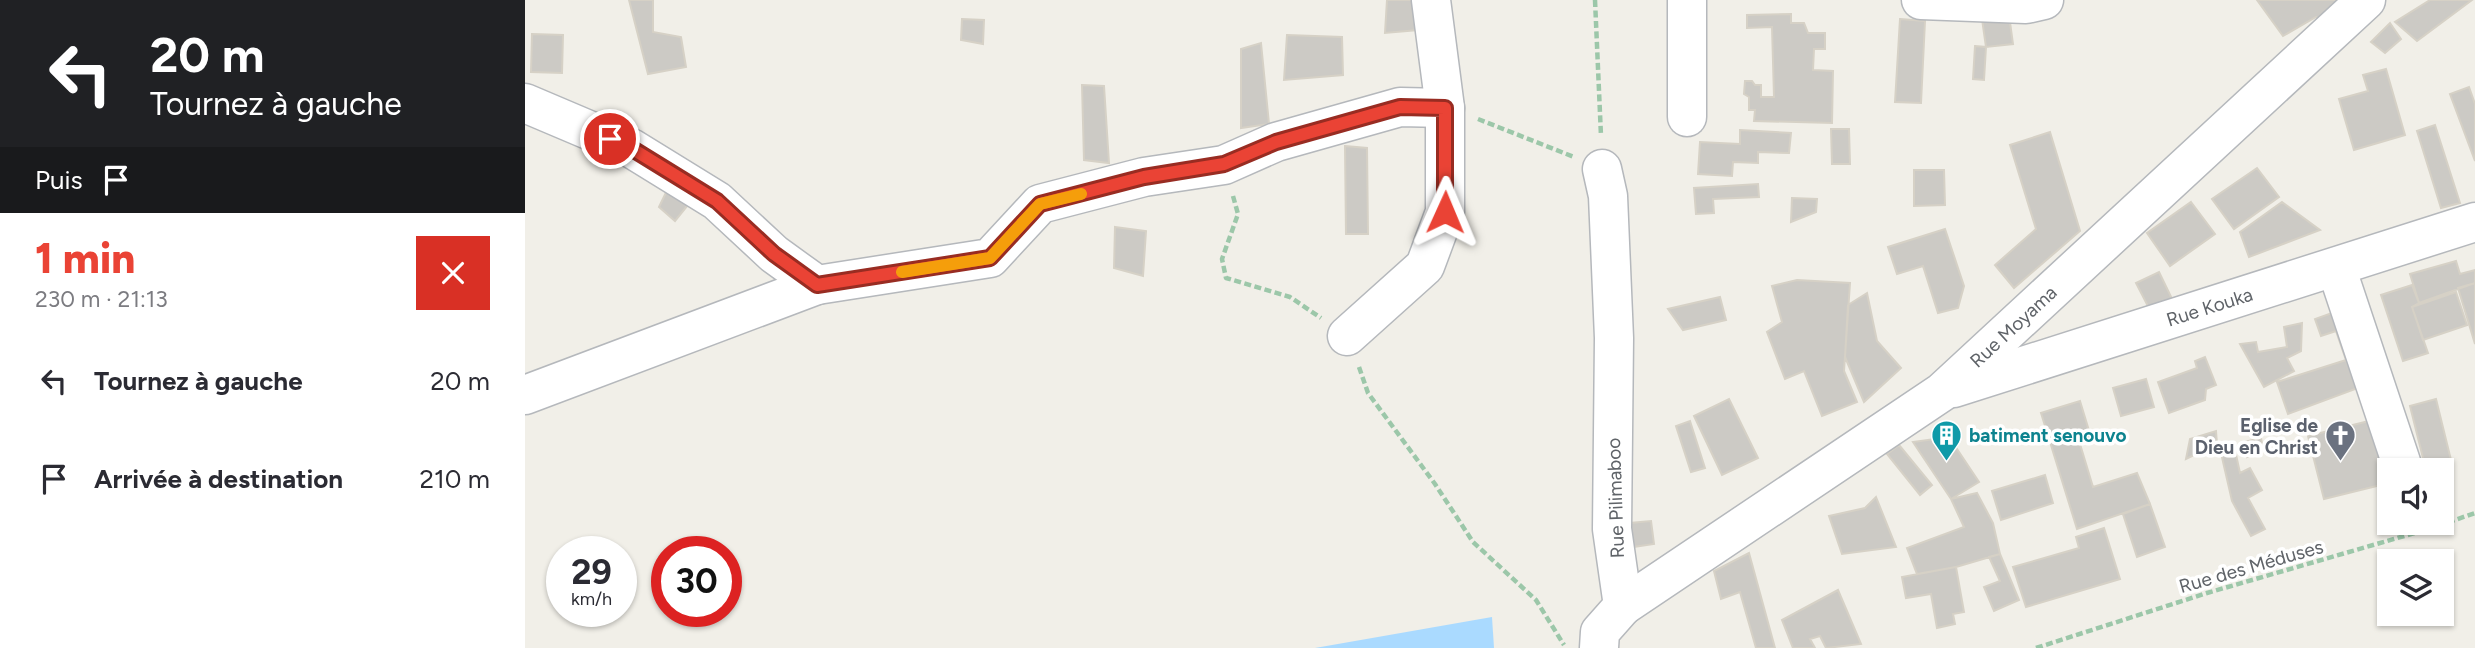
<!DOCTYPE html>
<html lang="fr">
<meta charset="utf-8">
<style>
:root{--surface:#fff;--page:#f2f2f3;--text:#2b2b33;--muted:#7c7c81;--accent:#ea4335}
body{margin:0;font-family:Figtree,sans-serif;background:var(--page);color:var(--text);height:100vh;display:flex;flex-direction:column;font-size:26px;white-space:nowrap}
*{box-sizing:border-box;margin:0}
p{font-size:23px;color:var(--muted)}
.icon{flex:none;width:38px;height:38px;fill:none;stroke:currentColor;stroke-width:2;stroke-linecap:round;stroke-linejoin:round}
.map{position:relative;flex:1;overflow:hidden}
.drawer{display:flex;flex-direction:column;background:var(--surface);width:525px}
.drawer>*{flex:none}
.banner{background:#202124;color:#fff;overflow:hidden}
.buttons{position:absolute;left:1852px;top:458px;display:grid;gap:14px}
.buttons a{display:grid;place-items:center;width:77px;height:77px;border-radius:0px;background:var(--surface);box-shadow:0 2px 5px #0004;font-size:35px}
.speed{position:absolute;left:21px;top:536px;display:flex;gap:14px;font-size:35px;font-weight:700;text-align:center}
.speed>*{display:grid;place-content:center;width:91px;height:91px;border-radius:50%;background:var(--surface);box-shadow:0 2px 5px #0004;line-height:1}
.speed small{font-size:18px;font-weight:400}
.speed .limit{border:10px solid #d22;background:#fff;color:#111}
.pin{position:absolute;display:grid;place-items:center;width:60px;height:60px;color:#fff;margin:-30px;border:4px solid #fff;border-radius:50%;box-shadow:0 2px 7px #0007}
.me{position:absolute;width:77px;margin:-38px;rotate:1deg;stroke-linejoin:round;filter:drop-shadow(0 0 5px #0008)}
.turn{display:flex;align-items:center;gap:24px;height:147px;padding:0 35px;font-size:32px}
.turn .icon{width:91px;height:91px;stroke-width:2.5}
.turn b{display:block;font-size:49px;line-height:60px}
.then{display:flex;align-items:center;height:66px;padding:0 35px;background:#0003;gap:14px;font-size:26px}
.round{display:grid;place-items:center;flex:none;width:74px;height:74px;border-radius:0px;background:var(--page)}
.summary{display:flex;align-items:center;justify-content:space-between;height:119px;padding:0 35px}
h1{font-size:42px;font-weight:800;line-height:52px;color:var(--accent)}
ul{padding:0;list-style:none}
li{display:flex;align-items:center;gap:21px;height:98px;padding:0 35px}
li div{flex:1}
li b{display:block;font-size:26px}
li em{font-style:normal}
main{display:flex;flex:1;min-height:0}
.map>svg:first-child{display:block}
.water{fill:#aadaff}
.building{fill:#cccac5;stroke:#d6d1c6;stroke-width:2}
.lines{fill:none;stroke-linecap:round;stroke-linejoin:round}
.minor-casing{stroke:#b5b8bc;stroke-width:41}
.path{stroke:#9cc7a9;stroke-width:4.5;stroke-dasharray:7 3.5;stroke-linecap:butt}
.minor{stroke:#fff;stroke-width:38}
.route-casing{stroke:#982c22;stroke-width:18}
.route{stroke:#ea4335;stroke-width:12}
.slow{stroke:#f59e0b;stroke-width:12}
.labels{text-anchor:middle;stroke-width:7;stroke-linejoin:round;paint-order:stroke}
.street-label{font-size:19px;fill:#5f6368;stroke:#fff}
.worship-label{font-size:19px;font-weight:bold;fill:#5b616d;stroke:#fff;text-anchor:end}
.culture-label{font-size:19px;font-weight:bold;fill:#0d838f;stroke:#fff;text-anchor:start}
</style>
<main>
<section class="drawer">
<div class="banner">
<div class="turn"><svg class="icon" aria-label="left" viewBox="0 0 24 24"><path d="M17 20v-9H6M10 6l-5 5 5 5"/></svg><div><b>20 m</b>Tournez à gauche</div></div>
<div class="then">Puis<svg class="icon" aria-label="arrive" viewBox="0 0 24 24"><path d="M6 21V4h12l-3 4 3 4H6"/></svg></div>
</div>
<div class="summary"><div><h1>1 min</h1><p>230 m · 21:13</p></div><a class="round" style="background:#d93025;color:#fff"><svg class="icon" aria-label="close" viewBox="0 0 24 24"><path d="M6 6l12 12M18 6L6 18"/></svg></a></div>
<ul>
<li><svg class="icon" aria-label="left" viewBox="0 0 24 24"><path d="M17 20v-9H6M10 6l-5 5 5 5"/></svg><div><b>Tournez à gauche</b></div><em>20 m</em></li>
<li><svg class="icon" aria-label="arrive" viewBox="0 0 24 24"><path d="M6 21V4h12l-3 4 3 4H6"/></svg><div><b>Arrivée à destination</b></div><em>210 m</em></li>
</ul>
</section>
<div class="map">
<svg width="1950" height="648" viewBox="0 0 1950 648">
<rect width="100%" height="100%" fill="#f1efe8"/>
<!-- water -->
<path class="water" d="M 967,617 L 969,648 L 790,648 Z"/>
<!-- building -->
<path class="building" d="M 104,0 L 128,0 L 128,32 L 156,37 L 161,67 L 123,74 Z
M 862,0 L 889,0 L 893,30 L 860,33 Z
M 1732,0 L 1830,0 L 1804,22 L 1791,17 L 1758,36 Z
M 1905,0 L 1947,0 L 1892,41 L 1870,22 Z
M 1266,14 L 1266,23 L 1279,23 L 1283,33 L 1300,33 L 1300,49 L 1289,49 L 1288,70 L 1308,71 L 1307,123 L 1229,121 L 1230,110 L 1224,110 L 1224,97 L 1219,94 L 1220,81 L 1227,81 L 1230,85 L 1236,85 L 1236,97 L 1249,97 L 1247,27 L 1222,28 L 1222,15 Z
M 1484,15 L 1488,44 L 1461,47 L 1457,19 Z
M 437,19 L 459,20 L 458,44 L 436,40 Z
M 1375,19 L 1400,21 L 1396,103 L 1370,102 Z
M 1865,23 L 1876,39 L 1860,53 L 1846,42 Z
M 7,34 L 38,35 L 37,73 L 6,72 Z
M 762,35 L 817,37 L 818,75 L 759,80 Z
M 736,43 L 744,124 L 716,128 L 716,49 Z
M 1450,46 L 1461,47 L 1459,80 L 1448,79 Z
M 1861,69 L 1880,135 L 1829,150 L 1814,99 L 1843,91 L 1838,75 Z
M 557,85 L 579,86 L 584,163 L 559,160 Z
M 1944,87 L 1950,104 L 1950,161 L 1925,94 Z
M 1910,125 L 1935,203 L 1916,208 L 1892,131 Z
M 1306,129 L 1324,129 L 1325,164 L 1307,164 Z
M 1215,130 L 1266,133 L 1264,153 L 1233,152 L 1233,163 L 1208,162 L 1207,176 L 1173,174 L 1175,142 L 1215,144 Z
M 1525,132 L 1555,231 L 1489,288 L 1470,265 L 1511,229 L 1485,145 Z
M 820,146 L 842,148 L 843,234 L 821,234 Z
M 1732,168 L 1754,197 L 1709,229 L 1687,199 Z
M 1389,170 L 1419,170 L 1420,205 L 1389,206 Z
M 147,180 L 171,195 L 150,221 L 134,207 Z
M 1233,184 L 1234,197 L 1188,199 L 1189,213 L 1171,214 L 1169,188 Z
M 1267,198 L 1292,199 L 1291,212 L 1266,222 Z
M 1666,202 L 1690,234 L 1645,266 L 1622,233 Z
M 1757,202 L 1795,230 L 1724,257 L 1715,232 Z
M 590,227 L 621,231 L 618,276 L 589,268 Z
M 1420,229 L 1439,286 L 1433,308 L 1413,313 L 1398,266 L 1372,274 L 1363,247 Z
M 1931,261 L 1935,274 L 1950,270 L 1950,283 L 1894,303 L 1885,274 Z
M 1634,272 L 1651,307 L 1629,318 L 1611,283 Z
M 1272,280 L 1325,283 L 1319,371 L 1332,402 L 1297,416 L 1279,371 L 1260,379 L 1242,332 L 1257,322 L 1247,286 Z
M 1950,283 L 1950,344 L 1933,288 Z
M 1887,285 L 1894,303 L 1887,307 L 1903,353 L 1878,361 L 1856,295 Z
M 1931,292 L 1942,325 L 1898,340 L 1887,307 Z
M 1342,293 L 1352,341 L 1376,368 L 1339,402 L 1320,357 L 1323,305 Z
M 1195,297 L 1201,320 L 1158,330 L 1143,309 Z
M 1818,309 L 1834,355 L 1821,360 L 1811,331 L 1796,336 L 1790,319 Z
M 1777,323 L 1776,351 L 1762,358 L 1769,371 L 1739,387 L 1715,344 L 1731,342 L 1733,352 L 1762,347 L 1759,327 Z
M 1680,357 L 1691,385 L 1681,389 L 1680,400 L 1644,413 L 1633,382 L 1672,368 L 1670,361 Z
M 1821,360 L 1833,388 L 1763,414 L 1752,382 Z
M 1621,379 L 1629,407 L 1596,416 L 1588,388 Z
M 1204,399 L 1233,458 L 1197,475 L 1169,416 Z
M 1911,399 L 1926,460 L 1900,466 L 1885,406 Z
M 1555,401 L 1565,434 L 1555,444 L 1568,487 L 1612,473 L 1625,504 L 1552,529 L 1516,413 Z
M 1848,420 L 1864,483 L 1799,499 L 1783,436 Z
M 1165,421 L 1180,468 L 1166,472 L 1151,426 Z
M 1691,431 L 1692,444 L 1661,459 L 1665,439 Z
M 1424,437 L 1454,482 L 1426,499 L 1388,442 Z
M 1736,438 L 1738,449 L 1722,457 L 1719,442 Z
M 1374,445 L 1407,485 L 1395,495 L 1362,454 Z
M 1710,450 L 1715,473 L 1725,468 L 1737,490 L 1723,498 L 1740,529 L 1726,536 L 1707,501 L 1696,453 Z
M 1520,475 L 1528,503 L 1476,520 L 1467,491 Z
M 1452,493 L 1468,523 L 1475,554 L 1431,567 L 1392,574 L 1382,548 L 1439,527 L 1426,499 Z
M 1351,497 L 1371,547 L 1317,554 L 1304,516 L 1340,508 Z
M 1625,504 L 1640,547 L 1612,557 L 1598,514 Z
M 1126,521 L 1129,544 L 1108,547 L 1105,523 Z
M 1579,528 L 1595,579 L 1501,607 L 1488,567 L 1554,548 L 1551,537 Z
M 1224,553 L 1250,648 L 1231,648 L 1215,592 L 1196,599 L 1189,571 Z
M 1475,554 L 1494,600 L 1469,611 L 1459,587 L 1475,581 L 1464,557 Z
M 1431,567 L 1439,612 L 1428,614 L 1430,624 L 1412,628 L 1406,594 L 1381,598 L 1377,577 Z
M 1313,590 L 1336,644 L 1301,648 L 1295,636 L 1285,639 L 1290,648 L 1268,648 L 1257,620 Z"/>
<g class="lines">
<defs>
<g id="minor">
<path d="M 1162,0 L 1162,117"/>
<path d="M 1396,0 L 1501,4 L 1519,0"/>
<path d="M 0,103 L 106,148 L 192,201 L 249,254 L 292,285 L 465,258 L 515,204 L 619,177 L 699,165 L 751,142 L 875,107 L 920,108"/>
<path d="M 1811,267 L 1879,471"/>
<path d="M 822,336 L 900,266 L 920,212 L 920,108 L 906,0"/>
<path id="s1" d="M 1429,388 L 1950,222"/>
<path d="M 0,395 L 292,285"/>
<path id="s2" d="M 1098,606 L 1417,392 L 1841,0"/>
<path d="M 1074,648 L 1075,632 L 1098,606 L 1087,529 L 1089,338 L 1083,196 L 1077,169"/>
</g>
</defs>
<!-- minor casing -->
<use href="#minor" class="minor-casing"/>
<!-- path -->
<path class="path" d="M 1070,0 L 1076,136
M 953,119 L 1049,157
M 708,196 L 713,214 L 697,259 L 701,278 L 765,297 L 796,318
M 834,367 L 843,393 L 910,484 L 948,542 L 1011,600 L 1039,645
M 1511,648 L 1682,593 L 1907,528 L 1950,513"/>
<!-- minor -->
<use href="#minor" class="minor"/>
</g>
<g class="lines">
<defs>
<path id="route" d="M 85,139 L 106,148 L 192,201 L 249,254 L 292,285 L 465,258 L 515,204 L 619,177 L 699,164 L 751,142 L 875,107 L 920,108 L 920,212"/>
</defs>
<!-- route casing -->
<use href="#route" class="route-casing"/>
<!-- route -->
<use href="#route" class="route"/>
<!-- slow -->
<path class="slow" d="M 377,272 L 465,258 L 515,204 L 556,194"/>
</g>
<!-- icons -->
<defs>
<symbol id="building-pin" viewBox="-11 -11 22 30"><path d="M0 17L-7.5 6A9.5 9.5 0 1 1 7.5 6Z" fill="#0f9aa8" stroke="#fff"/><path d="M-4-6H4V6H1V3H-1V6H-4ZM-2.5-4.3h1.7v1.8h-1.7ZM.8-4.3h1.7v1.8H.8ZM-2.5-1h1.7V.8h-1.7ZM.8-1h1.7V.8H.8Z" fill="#fff"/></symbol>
<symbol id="church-pin" viewBox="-11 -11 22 30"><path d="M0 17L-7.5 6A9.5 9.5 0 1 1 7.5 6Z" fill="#6b7280" stroke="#fff"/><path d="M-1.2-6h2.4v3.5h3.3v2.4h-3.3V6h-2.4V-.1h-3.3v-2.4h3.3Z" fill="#fff"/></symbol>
</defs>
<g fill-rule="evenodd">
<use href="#building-pin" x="1404" y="418" width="35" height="47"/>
<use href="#church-pin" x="1798" y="418" width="35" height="47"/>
</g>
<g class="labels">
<!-- street labels -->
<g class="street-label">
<text dy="7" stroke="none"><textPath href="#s1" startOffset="268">Rue Kouka</textPath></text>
<text dy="7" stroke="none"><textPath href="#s2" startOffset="481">Rue Moyama</textPath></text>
<text transform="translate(1090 498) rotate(-92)" y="7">Rue Pilimaboo</text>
<text transform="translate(1726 566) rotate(-16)" y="7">Rue des Méduses</text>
</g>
<!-- worship labels -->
<g class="worship-label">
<text x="1793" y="432">Eglise de<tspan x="1793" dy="22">Dieu en Christ</tspan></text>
</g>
<!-- culture labels -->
<g class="culture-label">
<text x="1444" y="442">batiment senouvo</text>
</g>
</g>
</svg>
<div class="buttons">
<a><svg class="icon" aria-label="sound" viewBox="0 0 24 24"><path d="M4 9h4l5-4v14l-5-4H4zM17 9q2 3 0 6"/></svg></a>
<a><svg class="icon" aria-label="layers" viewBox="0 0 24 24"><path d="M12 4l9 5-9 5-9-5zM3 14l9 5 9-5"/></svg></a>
</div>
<div class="speed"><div>29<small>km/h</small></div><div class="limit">30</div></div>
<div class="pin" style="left:85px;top:139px;background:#d93025"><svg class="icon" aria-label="arrive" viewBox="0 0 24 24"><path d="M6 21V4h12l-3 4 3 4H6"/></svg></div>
<svg class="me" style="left:920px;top:212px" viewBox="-20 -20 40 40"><path d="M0-17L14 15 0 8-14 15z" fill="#ea4335" stroke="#fff" stroke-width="4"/></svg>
</div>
</main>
